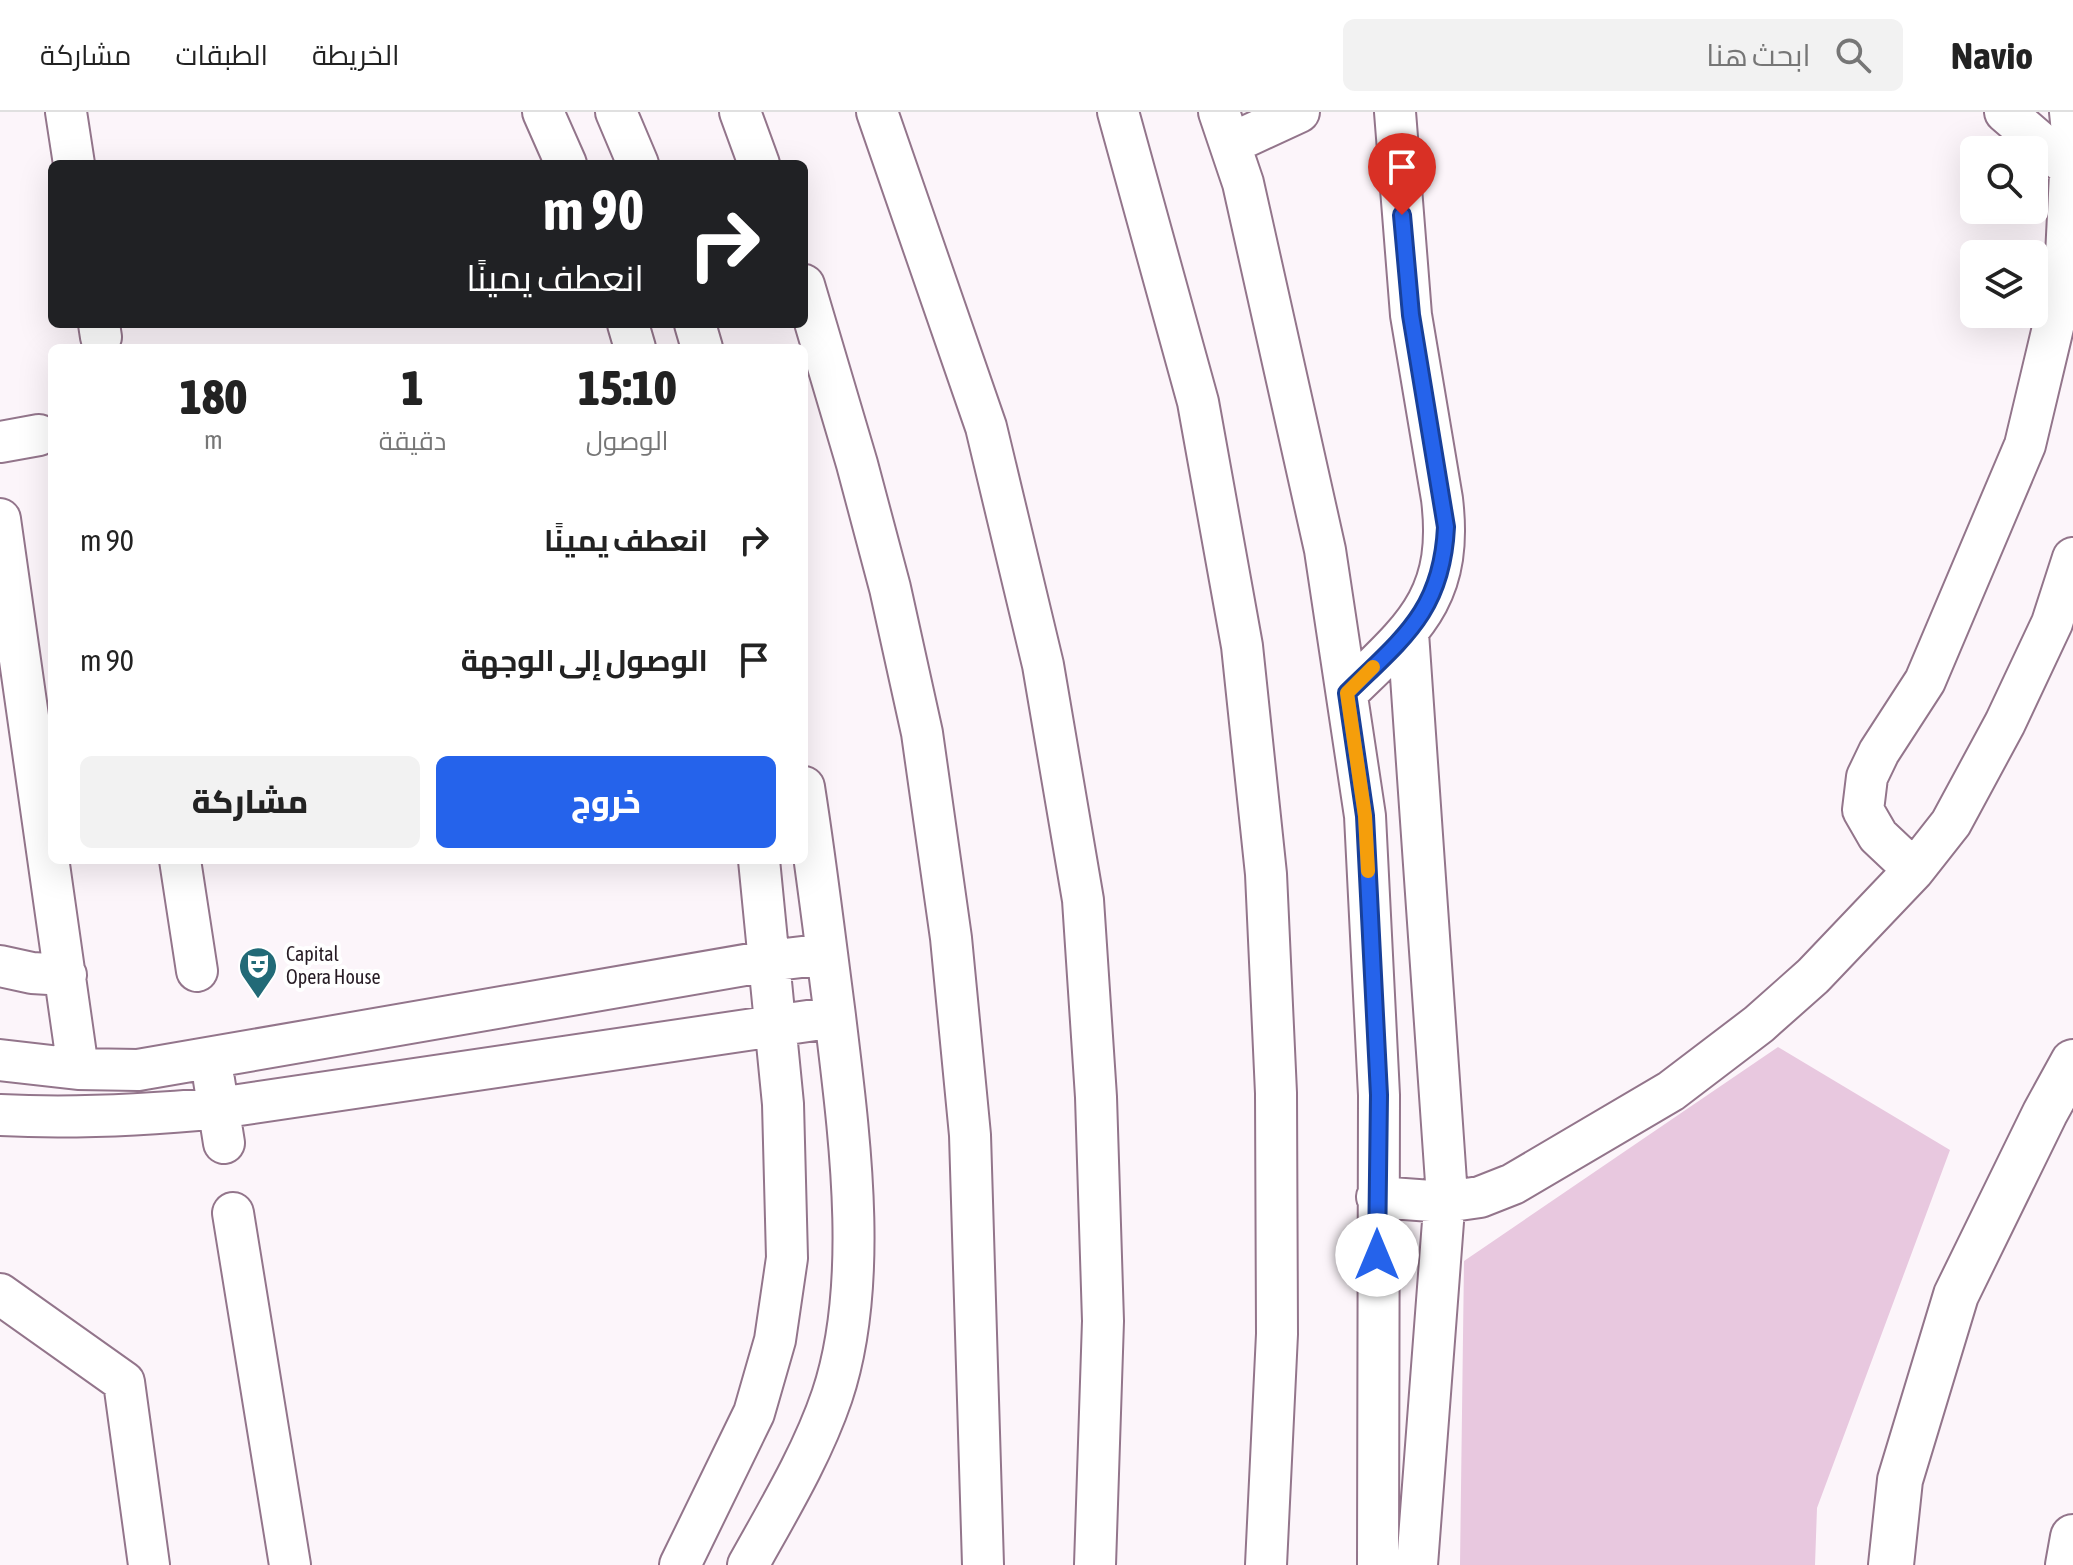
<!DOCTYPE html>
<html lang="ar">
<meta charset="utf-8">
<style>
:root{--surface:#fff;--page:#f2f2f2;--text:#222;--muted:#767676;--line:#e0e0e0;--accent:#2563eb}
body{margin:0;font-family:"Asap Condensed",Cairo,sans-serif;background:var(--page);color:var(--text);direction:rtl;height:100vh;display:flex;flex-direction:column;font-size:30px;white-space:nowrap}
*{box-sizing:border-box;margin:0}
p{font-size:26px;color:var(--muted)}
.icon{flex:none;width:44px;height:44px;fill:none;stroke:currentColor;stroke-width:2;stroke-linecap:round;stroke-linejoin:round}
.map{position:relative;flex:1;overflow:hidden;direction:ltr}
.sheet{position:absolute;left:48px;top:232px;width:760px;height:520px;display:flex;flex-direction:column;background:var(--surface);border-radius:12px;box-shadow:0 8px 32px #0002;direction:rtl}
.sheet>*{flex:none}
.banner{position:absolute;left:48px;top:48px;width:760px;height:168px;border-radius:12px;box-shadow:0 8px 32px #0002;direction:rtl;background:#202124;color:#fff;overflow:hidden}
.tools{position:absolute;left:1960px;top:24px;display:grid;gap:16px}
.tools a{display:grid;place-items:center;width:88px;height:88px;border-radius:12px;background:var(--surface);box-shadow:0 8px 32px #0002;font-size:40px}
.pin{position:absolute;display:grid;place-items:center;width:68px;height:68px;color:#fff;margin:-82px -34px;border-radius:50% 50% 50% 0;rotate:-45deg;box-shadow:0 0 8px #0007}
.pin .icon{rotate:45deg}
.me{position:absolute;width:88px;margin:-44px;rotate:0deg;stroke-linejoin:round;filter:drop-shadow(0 0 6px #0008)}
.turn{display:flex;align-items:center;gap:28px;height:168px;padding:0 32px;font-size:36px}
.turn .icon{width:104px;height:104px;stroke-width:2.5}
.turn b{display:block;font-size:56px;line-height:68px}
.eta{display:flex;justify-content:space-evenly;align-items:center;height:136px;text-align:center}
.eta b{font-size:48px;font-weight:800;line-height:56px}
.action{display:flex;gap:16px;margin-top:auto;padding:16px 32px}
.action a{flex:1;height:92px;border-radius:12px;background:var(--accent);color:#fff;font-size:32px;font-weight:800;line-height:92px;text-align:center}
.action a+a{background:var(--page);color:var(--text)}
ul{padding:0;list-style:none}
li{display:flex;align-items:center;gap:24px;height:120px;padding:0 32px}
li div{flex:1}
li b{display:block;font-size:30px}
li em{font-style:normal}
header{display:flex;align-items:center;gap:48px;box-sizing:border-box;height:112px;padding:0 40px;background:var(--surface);border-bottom:2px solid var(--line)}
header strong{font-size:38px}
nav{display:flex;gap:44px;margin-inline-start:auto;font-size:28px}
.search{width:560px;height:72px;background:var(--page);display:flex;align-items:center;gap:20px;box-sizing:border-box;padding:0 28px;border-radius:12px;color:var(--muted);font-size:30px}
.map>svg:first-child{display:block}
.green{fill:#e8c8df}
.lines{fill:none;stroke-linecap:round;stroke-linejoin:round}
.minor-casing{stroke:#93758b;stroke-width:44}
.highway-casing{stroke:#93758b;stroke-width:48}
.minor{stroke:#fff;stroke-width:40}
.highway{stroke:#fff;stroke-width:44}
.route-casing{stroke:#184099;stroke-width:20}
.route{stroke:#2563eb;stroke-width:14}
.slow{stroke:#f59e0b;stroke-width:14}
.labels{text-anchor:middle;stroke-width:8;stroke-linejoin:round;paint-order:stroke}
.poi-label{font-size:20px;fill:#271b24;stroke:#fff;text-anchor:start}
</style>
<header>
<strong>Navio</strong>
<div class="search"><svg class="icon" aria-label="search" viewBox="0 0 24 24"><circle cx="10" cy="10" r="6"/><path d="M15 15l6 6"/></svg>ابحث هنا</div>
<nav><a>الخريطة</a><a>الطبقات</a><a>مشاركة</a></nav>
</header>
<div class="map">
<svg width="2073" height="1453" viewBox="0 0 2073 1453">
<rect width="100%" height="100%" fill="#fcf5fa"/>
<!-- green -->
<path class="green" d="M 1778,935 L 1950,1038 L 1817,1396 L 1815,1453 L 1460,1453 L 1464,1149 Z"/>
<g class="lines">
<defs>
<path id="minor" d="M 66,0 L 74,52
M 543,0 L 566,52
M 616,0 L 638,52
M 740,0 L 759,52
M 877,0 L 986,315 L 1043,553 L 1083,788 L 1096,985 L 1103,1209 L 1095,1453
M 1118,0 L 1198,290 L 1242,534 L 1266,762 L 1276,981 L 1277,1222 L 1266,1453
M 1219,0 L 1243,71 L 1325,438 L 1365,704 L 1379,983 L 1378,1453
M 2005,0 L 2071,57
M 1230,32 L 1299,0
M 804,173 L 857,352 L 890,476 L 922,621 L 951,826 L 970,1023 L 983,1453
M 99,212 L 101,225
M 628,212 L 635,236
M 695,212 L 702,236
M 0,330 L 39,323
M 0,407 L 78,957
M 1408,521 L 1446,1070 L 1417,1453
M 1347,581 C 1412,517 1454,487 1442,387 L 1411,203 L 1395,0
M 180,748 L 197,859
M 1914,758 L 1878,724 L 1863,698 L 1867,665 L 1879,640 L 1925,569 L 2025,333 L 2065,165 L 2072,20 L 2070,0
M 0,854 L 32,861 L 66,863
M 0,948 L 78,957 L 138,958 L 768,849 L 827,842
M 214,968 L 224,1031
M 0,1003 C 74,1007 146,1003 219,996 L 835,905
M 1377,1085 L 1445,1090 L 1480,1085 L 1513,1072 L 1671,979 L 1759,912 L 1813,864 L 1914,758 L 1951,711 L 2005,611 L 2052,511 L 2073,446
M 233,1101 L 290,1453
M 0,1182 L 124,1270 L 149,1453
M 680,1453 L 754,1301 L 775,1228 L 787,1146 L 783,992 L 759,748
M 748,1453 C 778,1399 812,1343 832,1284 C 870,1171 849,1021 835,904 C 825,828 816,751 804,675"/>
<path id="highway" d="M 1891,1453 L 1900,1368 L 1956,1183 L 2045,1001 L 2073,950
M 2068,1453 L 2073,1425"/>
</defs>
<!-- minor casing -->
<use href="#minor" class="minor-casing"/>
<!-- highway casing -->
<use href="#highway" class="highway-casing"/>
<!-- minor -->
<use href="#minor" class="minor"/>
<!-- highway -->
<use href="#highway" class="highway"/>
</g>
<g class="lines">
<defs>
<path id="route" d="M 1377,1143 L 1379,983 L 1365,704 L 1347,581 C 1403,526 1442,499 1446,415 L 1411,203 L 1402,103"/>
</defs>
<!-- route casing -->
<use href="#route" class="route-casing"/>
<!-- route -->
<use href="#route" class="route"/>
<!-- slow -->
<path class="slow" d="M 1368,759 L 1365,704 L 1347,581 L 1373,555"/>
</g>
<!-- icons -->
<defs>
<symbol id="theatre-pin" viewBox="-11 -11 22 30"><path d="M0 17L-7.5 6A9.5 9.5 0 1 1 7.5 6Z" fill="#226a77" stroke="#fff"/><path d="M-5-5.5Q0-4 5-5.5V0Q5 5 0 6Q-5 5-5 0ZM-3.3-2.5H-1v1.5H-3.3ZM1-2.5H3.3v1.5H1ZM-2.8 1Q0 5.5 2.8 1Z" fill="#fff"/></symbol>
</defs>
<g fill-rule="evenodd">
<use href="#theatre-pin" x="236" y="832" width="44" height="60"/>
</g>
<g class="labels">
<!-- poi labels -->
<g class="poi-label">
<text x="286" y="849">Capital<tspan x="286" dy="23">Opera House</tspan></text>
</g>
</g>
</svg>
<div class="tools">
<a><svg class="icon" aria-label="search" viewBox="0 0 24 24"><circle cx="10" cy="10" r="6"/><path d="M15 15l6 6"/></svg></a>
<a><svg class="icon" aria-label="layers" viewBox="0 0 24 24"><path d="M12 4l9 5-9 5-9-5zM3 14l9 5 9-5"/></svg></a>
</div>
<div class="pin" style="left:1402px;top:103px;background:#d93025"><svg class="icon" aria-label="arrive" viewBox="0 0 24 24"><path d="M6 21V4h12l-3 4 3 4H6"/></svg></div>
<svg class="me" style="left:1377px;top:1143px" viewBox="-20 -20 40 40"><circle r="19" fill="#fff"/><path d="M0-13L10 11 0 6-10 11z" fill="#2563eb"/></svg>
<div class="banner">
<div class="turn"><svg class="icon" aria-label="right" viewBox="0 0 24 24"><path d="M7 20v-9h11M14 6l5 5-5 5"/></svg><div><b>90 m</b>انعطف يمينًا</div></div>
</div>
<section class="sheet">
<div class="eta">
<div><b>15:10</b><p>الوصول</p></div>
<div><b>1</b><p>دقيقة</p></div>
<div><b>180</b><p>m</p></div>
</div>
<ul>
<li><svg class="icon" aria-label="right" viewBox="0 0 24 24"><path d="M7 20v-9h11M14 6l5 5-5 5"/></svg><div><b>انعطف يمينًا</b></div><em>90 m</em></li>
<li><svg class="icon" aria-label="arrive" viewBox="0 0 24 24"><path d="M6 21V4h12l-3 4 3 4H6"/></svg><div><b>الوصول إلى الوجهة</b></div><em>90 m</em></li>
</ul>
<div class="action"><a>خروج</a><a>مشاركة</a></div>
</section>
</div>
